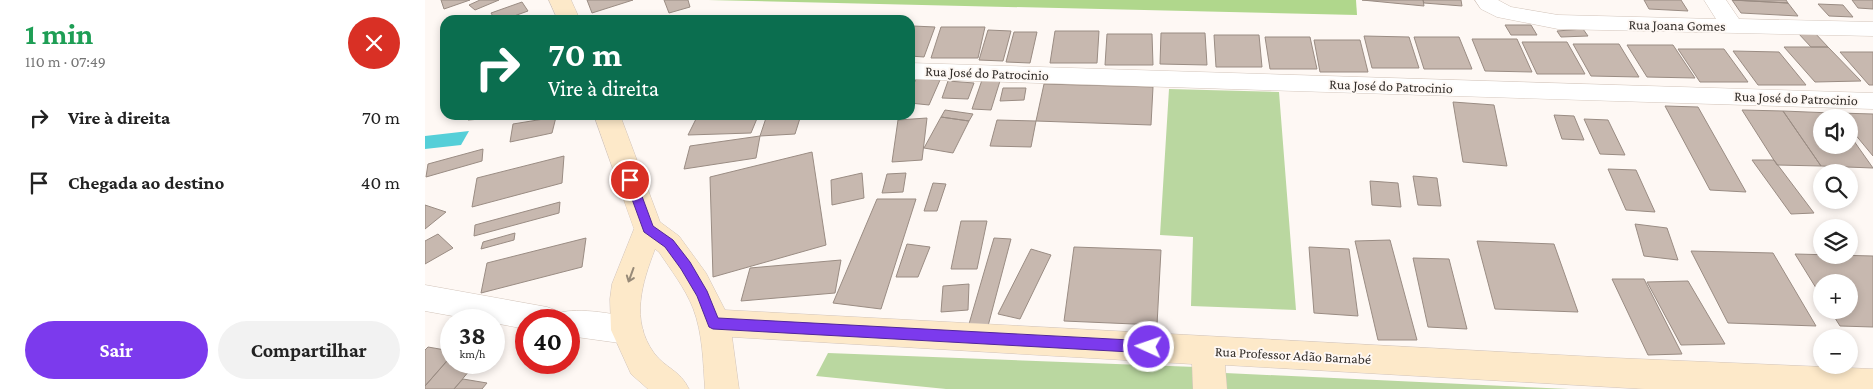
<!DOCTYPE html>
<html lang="pt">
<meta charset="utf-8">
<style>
:root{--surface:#fff;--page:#f2f2f2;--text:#222;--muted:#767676;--accent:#7c3aed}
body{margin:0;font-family:"Crimson Pro",serif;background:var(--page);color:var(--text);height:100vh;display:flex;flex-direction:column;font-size:19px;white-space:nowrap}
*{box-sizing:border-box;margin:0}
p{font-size:16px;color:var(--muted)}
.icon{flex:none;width:28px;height:28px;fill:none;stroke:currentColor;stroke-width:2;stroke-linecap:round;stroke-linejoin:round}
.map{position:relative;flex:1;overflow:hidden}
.details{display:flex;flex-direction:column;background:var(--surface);width:425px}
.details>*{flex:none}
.hud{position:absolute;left:15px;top:15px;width:475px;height:105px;border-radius:15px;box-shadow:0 2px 8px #0003;background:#0b6e4f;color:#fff;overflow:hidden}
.buttons{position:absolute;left:1388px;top:109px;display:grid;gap:10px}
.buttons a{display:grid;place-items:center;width:45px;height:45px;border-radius:50%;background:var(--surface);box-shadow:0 2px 8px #0003;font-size:25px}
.speed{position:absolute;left:15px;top:309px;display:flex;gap:10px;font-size:25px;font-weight:700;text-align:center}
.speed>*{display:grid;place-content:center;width:65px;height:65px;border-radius:50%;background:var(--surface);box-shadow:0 2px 8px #0003;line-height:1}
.speed small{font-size:12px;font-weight:400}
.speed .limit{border:8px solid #d22;background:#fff;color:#111}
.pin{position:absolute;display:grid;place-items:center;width:42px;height:42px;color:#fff;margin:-21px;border:2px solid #fff;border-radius:50%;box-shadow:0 1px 5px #0007}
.me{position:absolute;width:55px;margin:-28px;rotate:273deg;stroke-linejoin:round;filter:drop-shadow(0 0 4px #0008)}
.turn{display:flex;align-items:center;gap:18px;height:105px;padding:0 25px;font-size:22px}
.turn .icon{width:65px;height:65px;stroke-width:2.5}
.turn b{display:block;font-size:35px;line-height:42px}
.round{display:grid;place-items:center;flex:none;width:52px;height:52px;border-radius:26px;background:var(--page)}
.headline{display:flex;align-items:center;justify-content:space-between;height:85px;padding:0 25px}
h1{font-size:30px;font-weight:700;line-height:38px;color:#1e9e55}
.action{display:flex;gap:10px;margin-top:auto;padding:10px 25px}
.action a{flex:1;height:58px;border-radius:30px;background:var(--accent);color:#fff;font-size:20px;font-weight:700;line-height:58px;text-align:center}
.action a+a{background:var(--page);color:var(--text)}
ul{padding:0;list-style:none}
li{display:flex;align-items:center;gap:15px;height:65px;padding:0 25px}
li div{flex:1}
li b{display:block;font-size:19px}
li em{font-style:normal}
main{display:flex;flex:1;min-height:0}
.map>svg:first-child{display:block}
.green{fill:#bad7a0}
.forest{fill:#b0d78c}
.water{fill:#55cfd8}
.building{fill:#c7b8af;stroke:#9a8c83}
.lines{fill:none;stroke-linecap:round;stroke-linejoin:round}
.street-casing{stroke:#d2c4ba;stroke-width:1}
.secondary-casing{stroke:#d2c4ba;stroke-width:1}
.street{fill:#fff;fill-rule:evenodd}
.secondary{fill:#fde9c9;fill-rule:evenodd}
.oneway{stroke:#978a78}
.route{fill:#7c3aed;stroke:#51269a}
.labels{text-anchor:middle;stroke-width:4;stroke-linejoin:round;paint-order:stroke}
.street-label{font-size:14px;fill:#312c28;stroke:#fef8f4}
</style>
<main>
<section class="details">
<div class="headline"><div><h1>1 min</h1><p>110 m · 07:49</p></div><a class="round" style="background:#d93025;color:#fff"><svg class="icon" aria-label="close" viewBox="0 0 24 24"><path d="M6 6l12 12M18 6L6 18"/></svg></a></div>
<ul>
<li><svg class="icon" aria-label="right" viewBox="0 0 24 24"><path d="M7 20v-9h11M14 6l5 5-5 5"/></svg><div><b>Vire à direita</b></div><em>70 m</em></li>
<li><svg class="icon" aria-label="arrive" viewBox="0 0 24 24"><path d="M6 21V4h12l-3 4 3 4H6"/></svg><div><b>Chegada ao destino</b></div><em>40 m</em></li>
</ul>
<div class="action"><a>Sair</a><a>Compartilhar</a></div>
</section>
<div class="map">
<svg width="1448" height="389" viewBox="0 0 1448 389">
<rect width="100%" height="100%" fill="#fef8f4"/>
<!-- green -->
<path class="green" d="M 744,89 L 854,92 L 871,310 L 766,306 L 768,237 L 735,235 Z
M 403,353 L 771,367 L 772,389 L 521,389 L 391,376 Z
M 800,373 L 1144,389 L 800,389 Z"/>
<!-- forest -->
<path class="forest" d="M 283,0 L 931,0 L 932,15 Z"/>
<!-- water -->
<path class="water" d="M 44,131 L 36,145 L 0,149 L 0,136 Z"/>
<!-- building -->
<path class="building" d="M 16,0 L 45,0 L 19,9 Z
M 55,0 L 74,0 L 50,10 L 44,5 Z
M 162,0 L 208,0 L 167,13 Z
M 239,0 L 263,0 L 265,7 L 244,13 Z
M 937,0 L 998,0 L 999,6 Z
M 998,0 L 1036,0 L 1037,6 L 999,3 Z
M 1219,0 L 1256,0 L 1263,11 L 1224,9 Z
M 1307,0 L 1361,0 L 1363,3 Z
M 1307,0 L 1363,3 L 1373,16 L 1316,13 Z
M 1427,0 L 1448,0 L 1448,9 L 1433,8 Z
M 97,2 L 103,11 L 78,20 L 70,20 L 66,13 Z
M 1393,4 L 1418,5 L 1428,17 L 1404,16 Z
M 1080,25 L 1106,25 L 1112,35 L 1086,35 Z
M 488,26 L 510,27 L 499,57 L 485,56 L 485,33 Z
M 516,27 L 560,27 L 553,58 L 506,58 Z
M 1158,29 L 1163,36 L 1136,37 L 1132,31 Z
M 563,30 L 586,31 L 578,61 L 554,60 Z
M 630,31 L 674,31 L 672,63 L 625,63 Z
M 589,32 L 612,32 L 605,63 L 581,62 Z
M 1389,32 L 1403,47 L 1386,47 L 1373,33 Z
M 736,33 L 780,33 L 782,65 L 735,64 Z
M 682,34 L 727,34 L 728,65 L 680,65 Z
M 789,35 L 834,35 L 837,67 L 791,67 Z
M 939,36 L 984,37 L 994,68 L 947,68 Z
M 840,37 L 885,37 L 892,69 L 845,69 Z
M 989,37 L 1034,37 L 1047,69 L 999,69 Z
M 1047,39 L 1092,39 L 1107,72 L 1060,71 Z
M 889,40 L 935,40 L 943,72 L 895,72 Z
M 1097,42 L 1142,42 L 1160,74 L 1112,74 Z
M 1148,44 L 1194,44 L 1214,77 L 1166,76 Z
M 1202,45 L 1248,45 L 1270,78 L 1222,77 Z
M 1359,47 L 1403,47 L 1436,81 L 1390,82 Z
M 1253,49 L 1299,49 L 1323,82 L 1275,82 Z
M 1308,51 L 1354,52 L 1381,85 L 1333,85 Z
M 1415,52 L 1448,52 L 1448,85 L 1444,85 Z
M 491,79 L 515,80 L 504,105 L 485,103 L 485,93 Z
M 557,80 L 575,81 L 566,110 L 547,109 Z
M 523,81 L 549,83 L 543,99 L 517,98 Z
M 619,84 L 728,87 L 726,125 L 611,121 Z
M 578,88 L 601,88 L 599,100 L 575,101 Z
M 1028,102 L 1069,105 L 1082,166 L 1038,162 Z
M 1240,106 L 1273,107 L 1321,192 L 1285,190 Z
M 520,110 L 548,114 L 544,121 L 516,117 Z
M 1317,110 L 1358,111 L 1396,166 L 1352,165 Z
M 1358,111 L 1407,113 L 1411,118 L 1396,118 L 1396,145 L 1424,145 L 1424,134 L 1448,168 L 1396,166 Z
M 1413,113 L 1448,114 L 1448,156 L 1424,127 L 1424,118 L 1416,118 Z
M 47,115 L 83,115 L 82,117 L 43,120 Z
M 342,115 L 376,115 L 370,134 L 335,136 Z
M 1129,115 L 1149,116 L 1159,140 L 1137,139 Z
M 333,116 L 326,133 L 263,135 L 271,119 Z
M 131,117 L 127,133 L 85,142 L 88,124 Z
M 516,117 L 544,121 L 528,153 L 499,148 Z
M 502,118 L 497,160 L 467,162 L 473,120 Z
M 1159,119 L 1183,120 L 1200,155 L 1175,154 Z
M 572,120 L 611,121 L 606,147 L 565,146 Z
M 335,136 L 331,158 L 259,169 L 265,146 Z
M 58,149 L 57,161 L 1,177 L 3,164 Z
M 387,152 L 401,245 L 288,277 L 285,177 Z
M 139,156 L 137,183 L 47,207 L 52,178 Z
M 1327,160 L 1349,160 L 1389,213 L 1366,214 Z
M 1183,169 L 1211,170 L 1230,212 L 1201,210 Z
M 437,173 L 439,198 L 407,205 L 406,180 Z
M 481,173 L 478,192 L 457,193 L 462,174 Z
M 988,176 L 1012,178 L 1016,206 L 993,205 Z
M 945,181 L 973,183 L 976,207 L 947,205 Z
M 508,183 L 521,184 L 512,211 L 499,211 Z
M 452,199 L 491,199 L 456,309 L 408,303 Z
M 135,202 L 134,213 L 49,236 L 50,225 Z
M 0,205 L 21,212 L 0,229 Z
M 536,221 L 562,221 L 552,269 L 526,269 Z
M 1210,224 L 1242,228 L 1253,260 L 1219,256 Z
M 90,233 L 89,240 L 56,249 L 58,242 Z
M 13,234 L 28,248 L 0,264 L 0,241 Z
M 161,238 L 157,267 L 56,293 L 62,263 Z
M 569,238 L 586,239 L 563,326 L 544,324 Z
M 965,240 L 992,340 L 953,340 L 930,241 Z
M 1052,241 L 1129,244 L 1153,312 L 1070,309 Z
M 482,244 L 505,247 L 493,277 L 471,277 Z
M 649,247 L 736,250 L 732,325 L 639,321 Z
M 884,247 L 924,249 L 933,316 L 889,313 Z
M 606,249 L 626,255 L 595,319 L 573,314 Z
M 1266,251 L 1348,253 L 1391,326 L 1303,323 Z
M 1370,254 L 1448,256 L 1448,327 L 1415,326 L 1405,310 L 1424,310 L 1424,282 L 1396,282 L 1396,296 Z
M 988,258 L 1024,259 L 1042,329 L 1003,327 Z
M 416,260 L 410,293 L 316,301 L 325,268 Z
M 1187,279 L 1219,279 L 1257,354 L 1223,355 Z
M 1263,281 L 1300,344 L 1256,345 L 1222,282 Z
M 544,284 L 543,310 L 516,312 L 518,286 Z
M 3,347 L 26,351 L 26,356 L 0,386 L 0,350 Z
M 23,360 L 26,360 L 26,362 L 50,364 L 29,389 L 0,389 L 0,386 Z
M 38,379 L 62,383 L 57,389 L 29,389 Z"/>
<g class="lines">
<defs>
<path id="street" d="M 1050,0 L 1073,0 L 1086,7 L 1133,15 L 1291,19 L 1279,0 L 1301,0 L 1314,19 L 1448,22 L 1448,36 L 1133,29 L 1072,17 L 1056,9 Z
M 485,63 L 1448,93 L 1448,109 L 485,79 Z
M 0,285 L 122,307 L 133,311 L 134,313 C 153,307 194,314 213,320 L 218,330 L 213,340 L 202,344 L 144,336 L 144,320 L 101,320 L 101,329 L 69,323 L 69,320 L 50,320 L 0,311 Z"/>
<path id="secondary" d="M 124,0 L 146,0 L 155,20 L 133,20 Z
M 169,115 L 195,115 L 235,222 L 254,236 L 281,273 L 300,310 L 1190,358 L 1448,369 L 1448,389 L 1220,389 L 800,365 L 802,389 L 768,389 L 767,364 L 307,337 L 314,389 L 280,389 C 278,362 278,334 268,308 C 260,288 246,270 234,252 L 230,249 C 217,283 205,320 229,353 C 240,368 255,370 264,389 L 223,389 L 206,374 L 186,330 L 185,299 L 187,284 L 209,229 Z"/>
</defs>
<!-- street casing -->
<use href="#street" class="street-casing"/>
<!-- secondary casing -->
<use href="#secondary" class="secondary-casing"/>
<!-- street -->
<use href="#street" class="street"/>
<!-- secondary -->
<use href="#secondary" class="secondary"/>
</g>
<!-- one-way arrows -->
<defs><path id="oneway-shaft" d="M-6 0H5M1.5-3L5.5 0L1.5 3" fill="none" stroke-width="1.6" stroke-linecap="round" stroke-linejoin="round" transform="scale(1.25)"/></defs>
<use class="oneway" href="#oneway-shaft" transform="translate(206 275) rotate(110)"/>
<!-- route -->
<path class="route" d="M 205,176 L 211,180 L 228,226 L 248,240 L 265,262 L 282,291 L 293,318 L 724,341 L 728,343 L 730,347 L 728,351 L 724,353 L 288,329 L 284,327 L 272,296 L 256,269 L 240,247 L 219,232 L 200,180 Z"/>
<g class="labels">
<!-- street labels -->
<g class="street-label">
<text transform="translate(1252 25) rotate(1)" y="5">Rua Joana Gomes</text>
<text transform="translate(562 73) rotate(2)" y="5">Rua José do Patrocinio</text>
<text transform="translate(966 86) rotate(2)" y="5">Rua José do Patrocinio</text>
<text transform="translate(1371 98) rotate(2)" y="5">Rua José do Patrocinio</text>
<text transform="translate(868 355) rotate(3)" y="5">Rua Professor Adão Barnabé</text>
</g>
</g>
</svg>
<div class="buttons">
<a><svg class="icon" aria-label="sound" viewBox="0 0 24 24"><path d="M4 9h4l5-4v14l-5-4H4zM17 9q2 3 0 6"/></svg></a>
<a><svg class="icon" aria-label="search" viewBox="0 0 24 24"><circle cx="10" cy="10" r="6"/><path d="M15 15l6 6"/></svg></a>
<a><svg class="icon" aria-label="layers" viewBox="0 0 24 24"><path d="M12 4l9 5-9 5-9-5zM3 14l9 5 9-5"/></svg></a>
<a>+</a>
<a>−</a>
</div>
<div class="speed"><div>38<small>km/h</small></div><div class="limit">40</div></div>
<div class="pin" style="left:205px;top:180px;background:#d93025"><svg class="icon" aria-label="arrive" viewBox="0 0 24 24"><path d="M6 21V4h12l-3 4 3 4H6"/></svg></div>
<svg class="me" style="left:724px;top:347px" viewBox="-20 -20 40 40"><circle r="17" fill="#7c3aed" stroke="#fff" stroke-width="3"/><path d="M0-11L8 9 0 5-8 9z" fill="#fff"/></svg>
<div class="hud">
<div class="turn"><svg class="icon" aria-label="right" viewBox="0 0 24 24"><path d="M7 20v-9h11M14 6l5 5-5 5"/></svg><div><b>70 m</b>Vire à direita</div></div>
</div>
</div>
</main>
